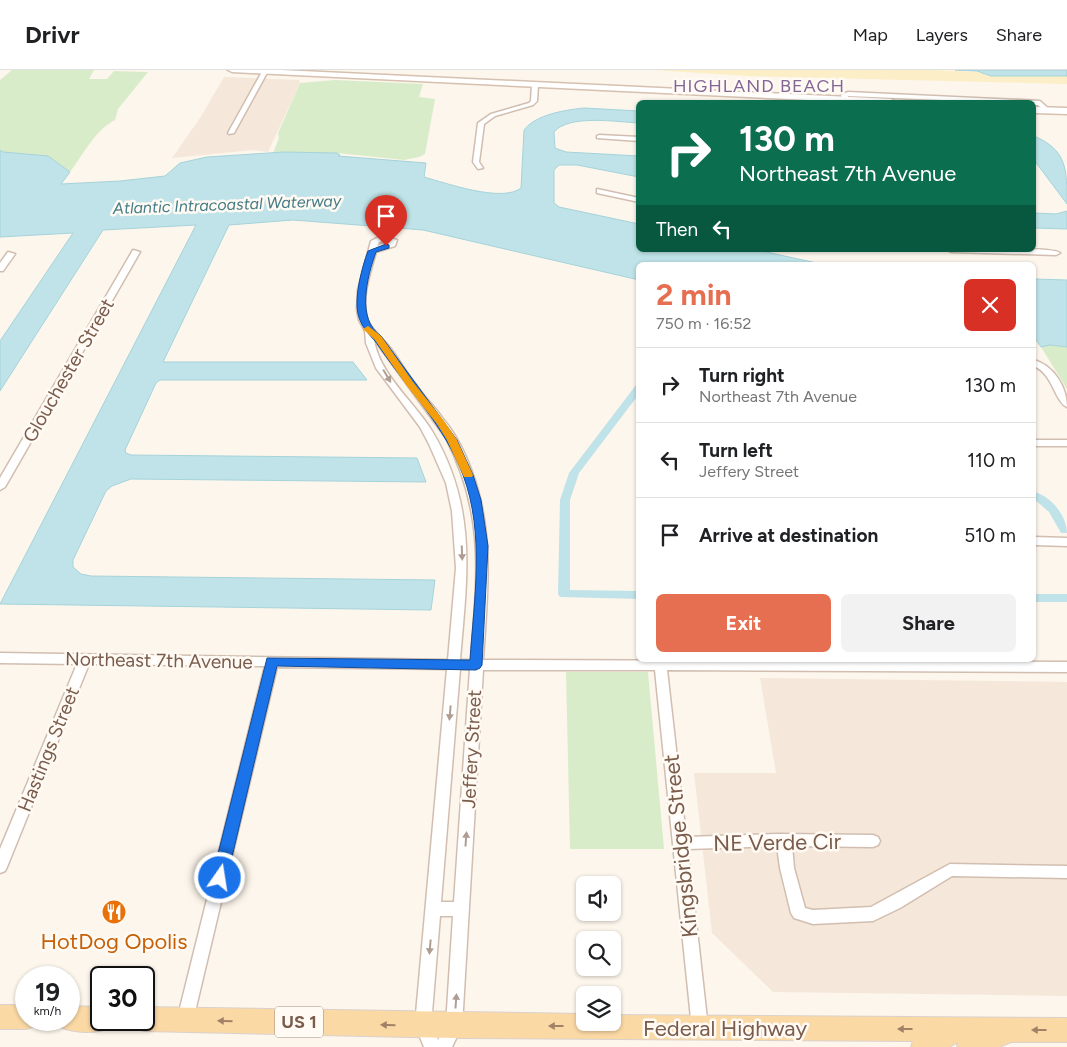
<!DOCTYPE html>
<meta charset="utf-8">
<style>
:root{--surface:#fff;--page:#f2f2f2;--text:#202124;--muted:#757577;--line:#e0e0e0;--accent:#e76f51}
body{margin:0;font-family:Figtree,sans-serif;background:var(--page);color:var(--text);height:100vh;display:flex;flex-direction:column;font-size:19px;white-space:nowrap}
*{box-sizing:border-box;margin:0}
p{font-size:16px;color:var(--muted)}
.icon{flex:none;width:28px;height:28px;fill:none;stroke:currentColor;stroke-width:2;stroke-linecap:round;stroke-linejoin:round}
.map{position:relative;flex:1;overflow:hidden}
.side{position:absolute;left:636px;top:192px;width:400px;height:400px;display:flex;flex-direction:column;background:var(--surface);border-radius:8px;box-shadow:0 1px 4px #0004}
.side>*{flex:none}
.guide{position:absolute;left:636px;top:30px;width:400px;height:152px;border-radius:8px;box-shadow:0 1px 4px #0004;background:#0b6e4f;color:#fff;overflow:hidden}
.tools{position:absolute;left:576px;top:806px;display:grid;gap:10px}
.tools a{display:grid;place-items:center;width:45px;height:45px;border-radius:8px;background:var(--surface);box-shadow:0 1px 4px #0004;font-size:25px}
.speed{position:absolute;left:15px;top:896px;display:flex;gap:10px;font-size:25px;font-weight:700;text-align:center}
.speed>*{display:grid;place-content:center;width:65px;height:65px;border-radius:50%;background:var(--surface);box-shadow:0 1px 4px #0004;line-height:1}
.speed small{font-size:12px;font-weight:400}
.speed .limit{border:2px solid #111;border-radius:8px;background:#fff;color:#111}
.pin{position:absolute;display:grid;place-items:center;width:42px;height:42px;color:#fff;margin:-51px -21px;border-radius:50% 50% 50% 0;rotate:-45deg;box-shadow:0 0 5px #0007}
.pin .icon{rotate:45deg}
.me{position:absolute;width:55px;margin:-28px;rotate:13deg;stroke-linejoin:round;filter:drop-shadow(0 0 4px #0008)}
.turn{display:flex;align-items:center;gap:18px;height:105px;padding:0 20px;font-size:22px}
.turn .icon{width:65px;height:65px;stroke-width:2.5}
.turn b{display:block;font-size:35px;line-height:42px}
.then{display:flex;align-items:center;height:48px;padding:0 20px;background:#0003;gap:10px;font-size:19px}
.round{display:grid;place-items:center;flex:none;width:52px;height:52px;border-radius:8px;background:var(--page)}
.headline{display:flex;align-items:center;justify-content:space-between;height:85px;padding:0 20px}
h1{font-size:30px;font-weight:700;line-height:38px;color:var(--accent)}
.action{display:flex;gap:10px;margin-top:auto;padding:10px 20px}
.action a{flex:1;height:58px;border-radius:8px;background:var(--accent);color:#fff;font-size:20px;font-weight:700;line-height:58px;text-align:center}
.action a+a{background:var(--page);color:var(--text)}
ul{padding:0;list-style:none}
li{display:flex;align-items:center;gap:15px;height:75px;padding:0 20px;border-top:1px solid var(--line)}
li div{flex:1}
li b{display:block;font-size:19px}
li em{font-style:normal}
header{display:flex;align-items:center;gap:30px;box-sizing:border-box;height:70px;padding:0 25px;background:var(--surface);border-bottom:1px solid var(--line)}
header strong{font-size:24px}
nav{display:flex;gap:28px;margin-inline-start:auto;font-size:18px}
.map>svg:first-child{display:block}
.residential{fill:#f5e8da}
.green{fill:#d8ecc9}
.sand{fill:#fcefc7}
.water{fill:#bfe3e8;stroke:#a5d3da}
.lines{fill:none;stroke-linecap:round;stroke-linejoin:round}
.canal{fill:#bfe3e8;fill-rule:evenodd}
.street-casing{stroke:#d1beb0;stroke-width:3}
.secondary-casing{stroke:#d6c0b0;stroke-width:3}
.primary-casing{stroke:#dad1cd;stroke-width:2}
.street{fill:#fff;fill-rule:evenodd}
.secondary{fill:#fff;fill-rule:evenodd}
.primary{fill:#fbd9a5;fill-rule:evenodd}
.oneway{fill:#af9d94}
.oneway2{fill:#a18267}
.route{fill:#1a73e8;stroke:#114b97}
.slow{fill:#f59e0b}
.labels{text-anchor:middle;stroke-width:5;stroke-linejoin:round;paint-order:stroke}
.far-water-label{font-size:16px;font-style:italic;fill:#437c86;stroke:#fffaf3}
.far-quarter-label{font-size:18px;letter-spacing:1px;fill:#846695;stroke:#fffaf3}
.shield{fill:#fffaf3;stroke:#a28b7f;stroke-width:1}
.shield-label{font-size:18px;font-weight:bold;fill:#7a5c4d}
.street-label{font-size:19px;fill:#7a5c4d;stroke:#fffaf3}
.near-street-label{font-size:22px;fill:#7a5c4d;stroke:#fffaf3}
.near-food-label{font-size:22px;fill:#c56008;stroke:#fffaf3}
</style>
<header>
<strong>Drivr</strong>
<nav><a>Map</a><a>Layers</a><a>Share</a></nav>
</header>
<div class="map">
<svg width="1067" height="977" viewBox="0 0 1067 977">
<rect width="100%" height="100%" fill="#fdf6ec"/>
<!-- residential -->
<path class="residential" d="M 224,7 L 299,10 L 300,13 L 268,82 L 253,80 L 172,88 L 200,48 Z
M 760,608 L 1067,612 L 1067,926 L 773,922 L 712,863 L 694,703 L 776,703 Z"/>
<!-- green -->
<path class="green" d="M 12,0 L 94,0 L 89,9 L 107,9 L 114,1 L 148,2 L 118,39 L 115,50 C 95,60 83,85 70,102 L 48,86 L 3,82 L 0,80 L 0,10 Z
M 335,10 L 423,14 L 419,27 L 435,29 L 425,84 L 419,87 L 404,90 L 337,83 L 273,83 L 279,68 L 278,63 L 300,13 Z
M 1050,275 L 1067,277 L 1067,319 L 1041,277 Z
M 566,602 L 648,602 L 664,779 L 570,779 Z"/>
<!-- sand -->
<path class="sand" d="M 653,0 L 933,0 L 1067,6 L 1067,14 L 747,6 Z"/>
<!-- water -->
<path class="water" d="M 955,0 L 1067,0 L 1067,6 L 991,6 L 977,1 Z
M 584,38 L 639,41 L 639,53 C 617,52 569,44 554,62 L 555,78 L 566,82 L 639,86 L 639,107 L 577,95 L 559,95 L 554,100 L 554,133 L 559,137 L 639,154 L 639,180 L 757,180 L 826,195 L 639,195 L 639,210 L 423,160 L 293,150 L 229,155 L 163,292 L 353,292 L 367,310 L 160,310 L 156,313 L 125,380 L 126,383 L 131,385 L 417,388 L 426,412 L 131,409 L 112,416 L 106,421 L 73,490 L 73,497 L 81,504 L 91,506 L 435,510 L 431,540 L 0,534 L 196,155 L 103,160 L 0,321 L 0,271 L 73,163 L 0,167 L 0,80 L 3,82 L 48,86 L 70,102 L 61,114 L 120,111 L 165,106 L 180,93 L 207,87 L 284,82 L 337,83 L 340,85 L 338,86 L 426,93 L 424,107 C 446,113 502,133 521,118 L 524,60 C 536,44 566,40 584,38 Z
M 1034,66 C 1067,80 1067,99 1067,134 L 1034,90 Z
M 1067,141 L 1067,159 L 1034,158 L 1034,143 L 1056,144 Z
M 1034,209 L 1067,210 L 1067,277 L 1050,275 L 1041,277 L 1034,267 Z"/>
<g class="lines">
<!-- canal -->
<path class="canal" d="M 639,314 L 639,324 L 579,403 L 570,430 L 570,520 L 639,521 L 639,529 L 560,527 L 558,524 L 560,430 L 569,403 L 636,315 Z
M 1034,422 C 1051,426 1067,446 1067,463 L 1061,463 L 1049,442 L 1034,429 Z
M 1034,524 L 1067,524 L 1067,532 L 1034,532 Z"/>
<defs>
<path id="street" d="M 263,0 L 268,1 L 234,63 L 229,64 L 228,63 Z
M 535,13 L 538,15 L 537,31 L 533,35 L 495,46 L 484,54 L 479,92 L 483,98 L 478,99 L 473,92 L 478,53 L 491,44 L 529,33 L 531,31 L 532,15 Z
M 848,22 L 1040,31 L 1050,40 L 1045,41 L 1038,35 L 1034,35 L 1034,32 L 989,32 L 848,26 L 847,31 L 843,31 L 841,25 Z
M 599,65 L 639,67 L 639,71 L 597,68 L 597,66 Z
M 597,119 L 639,128 L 639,132 L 597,123 Z
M 381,166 L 397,170 L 395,176 L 376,182 C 370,204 361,227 367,249 C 370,259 385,270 391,279 C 400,291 407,304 417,316 C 425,328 435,337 443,349 C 456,364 465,383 472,402 C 495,463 487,527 483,590 L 1067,592 L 1067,602 L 667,600 L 686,767 L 778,764 L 873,765 L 878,767 L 880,771 L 878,775 L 873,777 L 792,776 L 794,798 L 805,838 L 813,840 L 871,837 L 950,794 L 1067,796 L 1067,808 L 952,806 L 900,838 L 873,851 L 813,854 L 794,848 L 791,843 L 780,798 L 777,776 L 688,779 L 708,958 L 706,964 L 700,966 L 694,964 L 692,958 L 655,600 L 483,600 L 462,956 L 452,977 L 424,977 L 415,955 L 447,599 L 277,597 L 193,950 L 191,956 L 185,958 L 179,956 L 177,950 L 265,596 L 89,594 L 7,797 L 5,801 L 0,803 L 0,779 L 77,594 L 0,593 L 0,583 L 448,590 L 456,498 L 452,441 L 446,413 L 429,374 L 420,357 L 376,298 L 366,273 L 365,261 L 359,250 L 357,240 L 358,220 L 371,171 ZM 382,171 L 389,172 L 377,176 L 379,172 ZM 374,269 L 446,368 C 486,447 477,507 471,590 L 460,590 C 467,506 478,438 432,361 C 415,333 378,303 374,269 ZM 460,599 L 470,599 L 454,832 L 441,832 ZM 440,846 L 453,846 L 446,955 L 438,970 L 431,955 Z
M 133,180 L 140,182 L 5,417 L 0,420 L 0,408 Z
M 947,180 C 965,180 1050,176 1060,183 L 1056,185 L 951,182 Z
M 8,182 L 15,184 L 3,201 L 0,201 L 0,193 Z
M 1034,290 C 1054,296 1067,317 1067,337 C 1055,332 1053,304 1034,296 Z
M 1034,370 L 1067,370 L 1067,376 L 1034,376 Z
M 1034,467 L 1067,468 L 1067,476 L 1034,475 Z"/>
<path id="secondary" d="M 228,0 L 281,0 L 891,29 L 895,32 L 850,32 L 232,2 Z
M 1034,37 L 1067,38 L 1067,44 L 1034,43 Z"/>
<path id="primary" d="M 0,935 L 26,935 L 26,950 L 37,950 L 35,956 L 26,959 L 0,959 Z
M 69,936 L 101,937 L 101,950 L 113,950 L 110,958 C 95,964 75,963 60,957 L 57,950 L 69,950 Z
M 144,937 L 585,944 L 585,952 L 612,952 L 612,945 L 1067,948 L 1067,972 L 1011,972 L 999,977 L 957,977 L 958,972 L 949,977 L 911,977 L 913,971 L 454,968 L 144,961 L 135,958 L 132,950 L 144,950 Z"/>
</defs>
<!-- street casing -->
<use href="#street" class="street-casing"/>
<!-- secondary casing -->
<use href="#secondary" class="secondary-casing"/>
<!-- primary casing -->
<use href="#primary" class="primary-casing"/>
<!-- street -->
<use href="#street" class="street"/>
<!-- secondary -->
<use href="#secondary" class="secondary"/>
<!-- primary -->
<use href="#primary" class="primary"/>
</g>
<!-- one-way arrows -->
<defs><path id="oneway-solid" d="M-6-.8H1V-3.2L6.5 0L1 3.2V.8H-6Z" transform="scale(1.25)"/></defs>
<g class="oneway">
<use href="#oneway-solid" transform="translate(387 306) rotate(59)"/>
<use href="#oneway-solid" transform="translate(462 483) rotate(88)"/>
<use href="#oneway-solid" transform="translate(450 643) rotate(95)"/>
<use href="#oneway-solid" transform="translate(466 769) rotate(-86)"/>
<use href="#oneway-solid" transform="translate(430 877) rotate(95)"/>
<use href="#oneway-solid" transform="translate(456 931) rotate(-86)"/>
</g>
<g class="oneway2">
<use href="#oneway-solid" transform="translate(225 951) rotate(-179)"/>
<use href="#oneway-solid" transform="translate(388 955) rotate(-179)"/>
<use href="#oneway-solid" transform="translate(556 956) rotate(-180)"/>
<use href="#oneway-solid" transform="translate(905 959) rotate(-180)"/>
<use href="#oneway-solid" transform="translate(1039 960) rotate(-180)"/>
</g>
<!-- route -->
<path class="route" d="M 386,174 L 389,175 L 389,178 L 376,182 C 367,207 356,249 381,266 L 457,370 L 473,405 L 481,430 L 488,476 L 482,595 L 480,598 L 476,600 L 277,596 L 227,808 L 225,812 L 220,814 L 214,812 L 212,808 L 267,588 L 470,590 C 474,529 485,464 463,405 C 445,357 409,320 380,278 C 372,265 362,261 358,244 C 354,227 362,197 368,181 Z"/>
<!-- slow -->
<path class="slow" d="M 368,256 L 381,266 L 413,312 L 444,351 L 457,370 L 473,405 L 472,407 L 464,407 L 447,370 L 437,354 L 407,316 L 375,270 L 363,259 Z"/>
<!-- icons -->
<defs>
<symbol id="restaurant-disc" viewBox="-11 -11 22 22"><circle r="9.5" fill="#e8710a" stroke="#fffaf3"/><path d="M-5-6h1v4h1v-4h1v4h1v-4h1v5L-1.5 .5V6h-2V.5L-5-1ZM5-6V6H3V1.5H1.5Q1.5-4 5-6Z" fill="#fff"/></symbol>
</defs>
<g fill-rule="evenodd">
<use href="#restaurant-disc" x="100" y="828" width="28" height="28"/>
</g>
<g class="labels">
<!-- far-water labels -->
<g class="far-water-label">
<text transform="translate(227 134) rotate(-2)" y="6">Atlantic Intracoastal Waterway</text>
</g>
<!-- far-quarter labels -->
<g class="far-quarter-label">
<text x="759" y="22">HIGHLAND BEACH</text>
</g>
<!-- shield labels -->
<rect class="shield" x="275" y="936.5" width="48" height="31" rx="4"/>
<g class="shield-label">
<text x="299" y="958">US 1</text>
</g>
<!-- street labels -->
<g class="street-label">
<text transform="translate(68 300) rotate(-60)" y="7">Glouchester Street</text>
<text transform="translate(159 590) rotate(1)" y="7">Northeast 7th Avenue</text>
<text transform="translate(48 679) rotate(-68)" y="7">Hastings Street</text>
<text transform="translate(471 679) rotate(-87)" y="7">Jeffery Street</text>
</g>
<!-- near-street labels -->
<g class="near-street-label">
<text transform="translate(777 772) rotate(-1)" y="8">NE Verde Cir</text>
<text transform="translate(680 776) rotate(-96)" y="8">Kingsbridge Street</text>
<text x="725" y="966">Federal Highway</text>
</g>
<!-- near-food labels -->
<g class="near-food-label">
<text x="114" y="879">HotDog Opolis</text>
</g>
</g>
</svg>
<div class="tools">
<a><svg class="icon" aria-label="sound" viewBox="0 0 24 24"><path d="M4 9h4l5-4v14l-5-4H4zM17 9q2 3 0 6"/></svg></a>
<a><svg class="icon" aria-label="search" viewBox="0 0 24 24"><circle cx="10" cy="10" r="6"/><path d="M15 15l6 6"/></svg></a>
<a><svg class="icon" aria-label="layers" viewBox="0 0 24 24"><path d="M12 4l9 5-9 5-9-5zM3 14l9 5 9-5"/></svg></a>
</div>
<div class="speed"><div>19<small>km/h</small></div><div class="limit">30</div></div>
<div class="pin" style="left:386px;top:176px;background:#d93025"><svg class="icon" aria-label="arrive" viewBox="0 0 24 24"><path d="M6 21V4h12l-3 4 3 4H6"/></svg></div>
<svg class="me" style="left:220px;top:808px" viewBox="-20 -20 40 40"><circle r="17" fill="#1a73e8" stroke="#fff" stroke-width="3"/><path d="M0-11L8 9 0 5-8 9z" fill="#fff"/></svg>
<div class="guide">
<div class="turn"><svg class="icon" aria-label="right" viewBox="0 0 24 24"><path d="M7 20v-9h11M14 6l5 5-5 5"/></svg><div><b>130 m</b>Northeast 7th Avenue</div></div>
<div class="then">Then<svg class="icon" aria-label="left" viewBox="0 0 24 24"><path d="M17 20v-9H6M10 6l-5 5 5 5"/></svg></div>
</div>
<section class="side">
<div class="headline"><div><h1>2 min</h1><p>750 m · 16:52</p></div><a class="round" style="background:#d93025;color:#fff"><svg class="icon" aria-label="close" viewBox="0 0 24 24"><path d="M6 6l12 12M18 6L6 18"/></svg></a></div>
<ul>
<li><svg class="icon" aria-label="right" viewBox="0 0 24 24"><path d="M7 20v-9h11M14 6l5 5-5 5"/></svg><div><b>Turn right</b><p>Northeast 7th Avenue</p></div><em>130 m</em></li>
<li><svg class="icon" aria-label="left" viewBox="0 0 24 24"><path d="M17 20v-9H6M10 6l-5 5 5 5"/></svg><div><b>Turn left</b><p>Jeffery Street</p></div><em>110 m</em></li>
<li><svg class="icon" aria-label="arrive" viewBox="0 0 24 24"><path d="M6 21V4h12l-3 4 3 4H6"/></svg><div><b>Arrive at destination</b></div><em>510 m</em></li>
</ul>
<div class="action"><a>Exit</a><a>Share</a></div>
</section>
</div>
